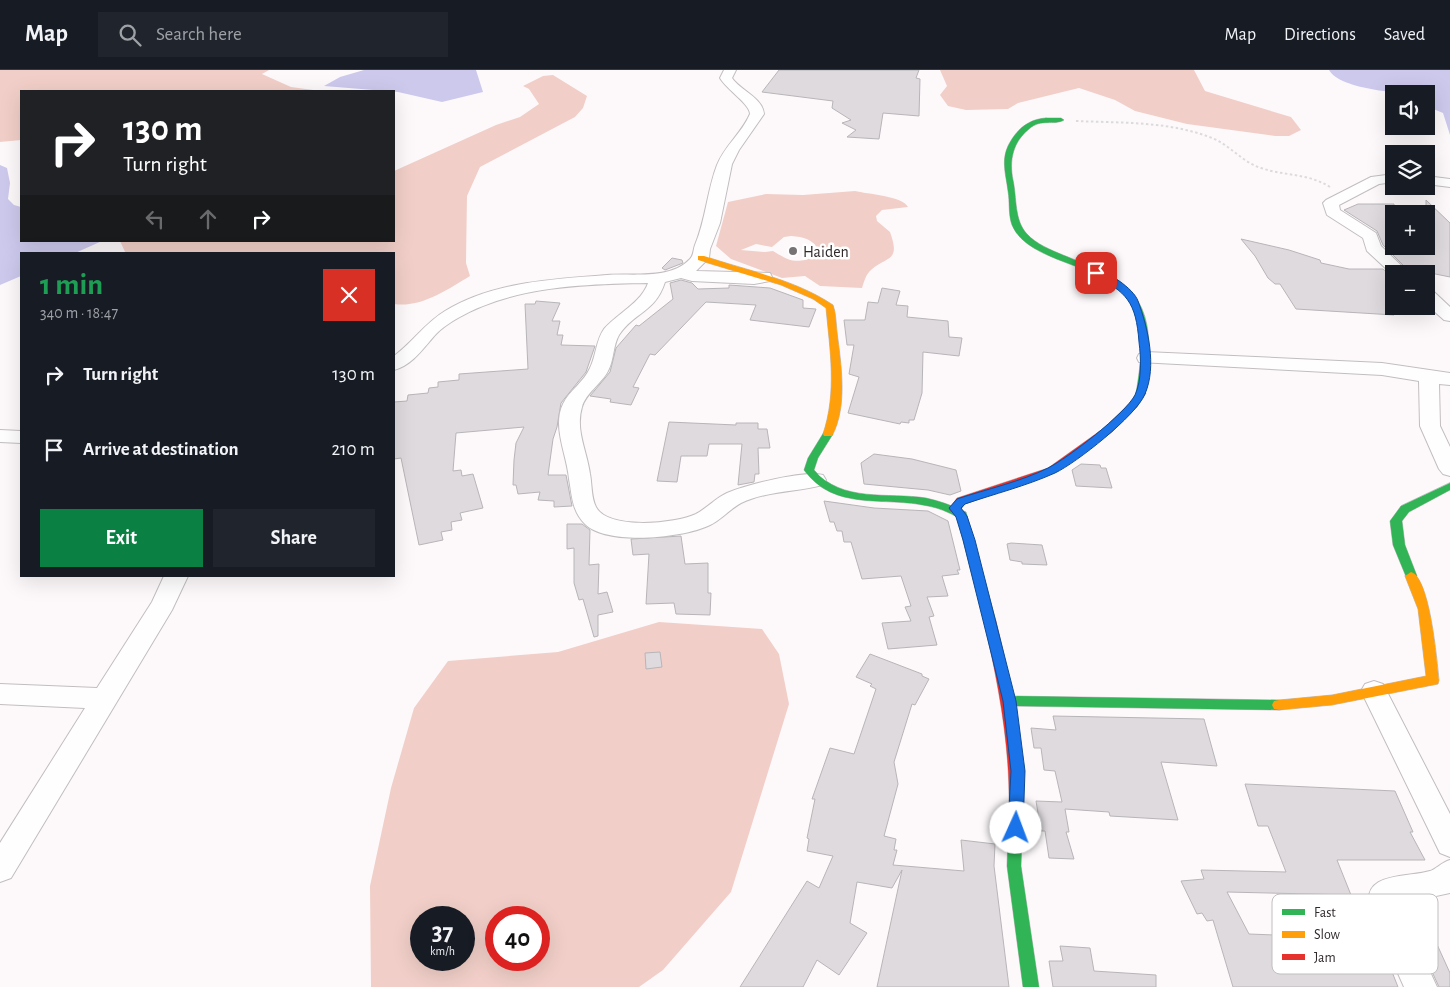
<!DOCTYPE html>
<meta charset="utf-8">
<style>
:root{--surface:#171b24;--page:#20242c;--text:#f1f3f6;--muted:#9ea1a6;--line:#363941;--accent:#0b8043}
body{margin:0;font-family:"Alegreya Sans",sans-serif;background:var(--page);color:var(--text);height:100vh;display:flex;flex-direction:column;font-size:19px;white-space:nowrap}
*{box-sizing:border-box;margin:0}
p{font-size:16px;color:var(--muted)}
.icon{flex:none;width:28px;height:28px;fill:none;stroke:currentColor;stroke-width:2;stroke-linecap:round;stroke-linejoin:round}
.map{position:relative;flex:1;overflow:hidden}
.panel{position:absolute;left:20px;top:182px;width:375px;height:325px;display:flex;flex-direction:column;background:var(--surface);border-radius:0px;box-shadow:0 5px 20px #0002}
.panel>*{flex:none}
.banner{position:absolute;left:20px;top:20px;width:375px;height:152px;border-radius:0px;box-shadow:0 5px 20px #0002;background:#202124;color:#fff;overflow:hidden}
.tools{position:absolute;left:1385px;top:15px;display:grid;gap:10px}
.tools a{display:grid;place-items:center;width:50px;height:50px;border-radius:0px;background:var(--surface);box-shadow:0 5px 20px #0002;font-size:25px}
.speed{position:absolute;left:410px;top:836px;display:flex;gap:10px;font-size:25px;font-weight:700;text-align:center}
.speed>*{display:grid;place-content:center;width:65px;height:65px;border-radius:50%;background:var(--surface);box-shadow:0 5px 20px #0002;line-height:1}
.speed small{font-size:12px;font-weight:400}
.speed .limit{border:8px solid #d22;background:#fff;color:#111}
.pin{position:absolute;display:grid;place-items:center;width:42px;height:42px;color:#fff;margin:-21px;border-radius:10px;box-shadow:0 2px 8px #0006}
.me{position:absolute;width:55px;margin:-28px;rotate:2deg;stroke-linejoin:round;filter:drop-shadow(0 0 4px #0008)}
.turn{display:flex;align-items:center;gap:18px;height:105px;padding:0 20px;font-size:22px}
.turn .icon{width:65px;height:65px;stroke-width:2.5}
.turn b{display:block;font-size:35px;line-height:42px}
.lanes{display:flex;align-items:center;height:48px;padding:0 20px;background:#0003;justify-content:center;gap:25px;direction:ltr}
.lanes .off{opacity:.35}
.round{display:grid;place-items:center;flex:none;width:52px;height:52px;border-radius:0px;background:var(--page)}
.overview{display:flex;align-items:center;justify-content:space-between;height:85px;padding:0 20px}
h1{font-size:30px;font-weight:700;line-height:38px;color:#1e9e55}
.action{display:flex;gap:10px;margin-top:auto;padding:10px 20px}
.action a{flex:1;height:58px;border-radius:0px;background:var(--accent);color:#fff;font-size:20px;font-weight:700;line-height:58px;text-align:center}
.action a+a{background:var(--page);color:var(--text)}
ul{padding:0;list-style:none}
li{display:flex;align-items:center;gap:15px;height:75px;padding:0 20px}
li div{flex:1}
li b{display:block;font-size:19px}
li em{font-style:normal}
header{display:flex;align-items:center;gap:30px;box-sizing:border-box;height:70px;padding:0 25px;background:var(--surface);border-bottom:1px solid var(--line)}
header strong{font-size:24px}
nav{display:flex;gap:28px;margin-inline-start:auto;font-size:18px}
.search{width:350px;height:45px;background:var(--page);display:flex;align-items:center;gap:12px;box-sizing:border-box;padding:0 18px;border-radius:0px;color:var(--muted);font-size:19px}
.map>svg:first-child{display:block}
.forest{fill:#f1cfc8;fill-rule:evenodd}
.water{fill:#ccc9ed}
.building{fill:#dedade;stroke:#b8b5b8}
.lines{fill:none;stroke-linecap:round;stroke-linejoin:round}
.street-casing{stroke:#c2bec0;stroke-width:2}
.fast-casing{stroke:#c2bec0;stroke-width:1}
.slow-casing{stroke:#c2bec0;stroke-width:1}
.jam-casing{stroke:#c2bec0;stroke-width:1}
.path{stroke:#dcdbdc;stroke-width:2;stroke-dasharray:2.5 2.5;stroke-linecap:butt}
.street{fill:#fffefe;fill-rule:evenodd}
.fast{fill:#30b455;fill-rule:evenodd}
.slow{fill:#ff9f0a;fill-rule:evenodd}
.jam{fill:#e5322d;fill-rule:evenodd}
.route{fill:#1a73e8;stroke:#114b97}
.poi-dot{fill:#777274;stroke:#fff;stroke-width:2}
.labels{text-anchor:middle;stroke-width:5;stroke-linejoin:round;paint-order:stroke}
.far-poi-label{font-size:16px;fill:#2f292c;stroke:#fff;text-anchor:start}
.key{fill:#fff;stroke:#c1bfc0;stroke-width:1}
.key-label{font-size:14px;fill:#2f292c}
</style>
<header>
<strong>Map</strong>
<div class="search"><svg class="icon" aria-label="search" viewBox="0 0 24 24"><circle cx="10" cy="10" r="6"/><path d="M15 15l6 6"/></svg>Search here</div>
<nav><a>Map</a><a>Directions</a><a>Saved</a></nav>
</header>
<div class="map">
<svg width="1450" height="917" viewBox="0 0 1450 917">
<rect width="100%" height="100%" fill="#fdf9fb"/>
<!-- forest -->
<path class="forest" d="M 0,0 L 269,0 L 262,4 L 291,17 L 321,21 L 21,21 L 21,70 L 0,72 Z
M 940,0 L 1194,0 L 1205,21 L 1291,47 L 1301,60 L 1289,66 L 1275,66 L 1187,54 L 1135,41 L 1115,30 L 1079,18 L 1018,33 L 1008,39 L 966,40 L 948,36 L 940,25 L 947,16 Z
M 553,5 L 587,26 L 583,38 L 575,47 L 480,97 L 467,126 L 466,193 L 470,206 C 447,220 421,238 394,234 L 394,184 L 126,184 L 120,171 L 394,171 L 394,101 L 496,55 L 520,47 L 539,34 L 529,19 L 523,16 L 543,6 Z
M 855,121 C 867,124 903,126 908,137 L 882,140 L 876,146 L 877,151 L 890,162 C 901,192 887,186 871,200 C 866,204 864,212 862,218 L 820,216 L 805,206 L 782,208 L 731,189 L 716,176 L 728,132 L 766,124 L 803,125 ZM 791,166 C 804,167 812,169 819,180 L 817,186 C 796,194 791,192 773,181 L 765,182 L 741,180 L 756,174 L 772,177 L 784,167 Z
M 659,552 L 762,559 L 779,584 L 789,634 L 731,822 L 663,900 L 639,917 L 371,917 L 370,816 L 391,718 L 414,638 L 448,591 L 558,582 ZM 421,848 L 464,848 L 464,890 L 421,890 ZM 496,848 L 539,848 L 539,890 L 496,890 Z"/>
<!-- water -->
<path class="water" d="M 364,0 L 476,0 L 483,22 L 442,32 L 398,22 L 324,16 L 340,7 Z
M 1329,0 L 1450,0 L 1450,65 L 1443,43 L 1426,36 L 1426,24 C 1405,24 1340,20 1329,0 Z
M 0,95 L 7,98 L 10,113 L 8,129 L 14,135 L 21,137 L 21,171 L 102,171 L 73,184 L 21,184 L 21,206 L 0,215 Z"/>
<!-- building -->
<path class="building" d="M 779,0 L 919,0 L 916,8 L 920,9 L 919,46 L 883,43 L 879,69 L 847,67 L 856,60 L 842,53 L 851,50 L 832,38 L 833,31 L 762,22 Z
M 1426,130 L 1450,153 L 1450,207 L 1406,198 L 1383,175 L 1377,161 L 1344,140 L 1358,134 L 1394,134 L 1394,176 L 1426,176 Z
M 1241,169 L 1289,180 L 1320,190 L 1321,193 L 1349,199 L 1383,199 L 1394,208 L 1394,245 L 1296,239 L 1280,214 L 1275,214 L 1268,208 L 1255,186 Z
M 672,188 L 682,190 L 683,193 L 665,200 L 662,198 Z
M 681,210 L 692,213 L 698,219 L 729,218 L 729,215 L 770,218 L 803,230 L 803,238 L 816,239 L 809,257 L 750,250 L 756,235 L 706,232 L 655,285 L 650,284 L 633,317 L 639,318 L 631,335 L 610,332 L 611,329 L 590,326 L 610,302 L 616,278 L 636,255 L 639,256 L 673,229 L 670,213 Z
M 882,218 L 900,221 L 896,235 L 908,236 L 907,247 L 948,251 L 949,267 L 962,268 L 959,286 L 923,282 L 922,323 L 914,350 L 909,350 L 909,353 L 901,352 L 900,354 L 848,343 L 859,307 L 849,304 L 854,275 L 847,275 L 844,250 L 865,250 L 868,232 L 878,233 Z
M 536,231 L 560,233 L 552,251 L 560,251 L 557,265 L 563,265 L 561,275 L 595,276 L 586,302 L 561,333 L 557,357 L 553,369 L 548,405 L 566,405 L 572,436 L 554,437 L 554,431 L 538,430 L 540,422 L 518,424 L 516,415 L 513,415 L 514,390 L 516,373 L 524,357 L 456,363 L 453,401 L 461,400 L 462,406 L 473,404 L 483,438 L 460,443 L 462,450 L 451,452 L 452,460 L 441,462 L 443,470 L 419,475 L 401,388 L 394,389 L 394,332 L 407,331 L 408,325 L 428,323 L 429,318 L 438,317 L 438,312 L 459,310 L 459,304 L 528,299 L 525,234 L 535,234 Z
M 669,352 L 736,355 L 736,353 L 758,353 L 758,359 L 767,359 L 770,378 L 758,378 L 759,404 L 755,404 L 754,412 L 738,415 L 742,374 L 709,374 L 707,386 L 681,386 L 677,412 L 657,411 Z
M 874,384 L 912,389 L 956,400 L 961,421 L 950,425 L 928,420 L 864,414 L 861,393 Z
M 1081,394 L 1100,395 L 1101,398 L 1106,398 L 1112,418 L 1076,416 L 1072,400 Z
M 824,431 L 874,438 L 928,441 L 948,451 L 960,500 L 957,500 L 959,504 L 942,506 L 948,526 L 927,527 L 934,546 L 929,547 L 937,575 L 888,579 L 882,553 L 911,551 L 905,537 L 911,536 L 901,506 L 862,509 L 851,472 L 844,472 L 842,461 L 837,461 L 834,452 L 830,452 Z
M 567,454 L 582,454 L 590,460 L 589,495 L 599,494 L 598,524 L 607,522 L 613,542 L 598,545 L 598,566 L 594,567 L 583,529 L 579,530 L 574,513 L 574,478 L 567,479 Z
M 681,466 L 685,494 L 708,493 L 708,523 L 711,523 L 710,545 L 676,544 L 674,533 L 646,534 L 649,484 L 633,485 L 631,469 Z
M 1011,473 L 1042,475 L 1047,495 L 1022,494 L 1022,492 L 1010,490 L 1007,474 Z
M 660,582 L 662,597 L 646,599 L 645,583 Z
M 870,584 L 922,604 L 922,606 L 929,609 L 915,635 L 912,634 L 894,692 L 898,714 L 884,766 L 896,769 L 894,780 L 897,780 L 893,795 L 964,801 L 961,770 L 995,774 L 994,796 L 1009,917 L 877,917 L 902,800 L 892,818 L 857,812 L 850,853 L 867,863 L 839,905 L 817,890 L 803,917 L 740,917 L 807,811 L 819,818 L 833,786 L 807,781 L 809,769 L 807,768 L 815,729 L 812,729 L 830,678 L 854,684 L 876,619 L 870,616 L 872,614 L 856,607 Z
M 1053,646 L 1204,649 L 1217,696 L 1161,692 L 1178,750 L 1110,746 L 1109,742 L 1065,739 L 1069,762 L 1066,762 L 1074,789 L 1049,788 L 1045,761 L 1041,761 L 1036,731 L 1062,732 L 1055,701 L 1044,700 L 1041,678 L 1034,678 L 1031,658 L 1056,660 Z
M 1245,714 L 1395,721 L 1413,762 L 1410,762 L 1425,790 L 1337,790 L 1351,825 L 1227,822 L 1249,864 L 1379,869 L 1398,917 L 1233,917 L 1213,850 L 1207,851 L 1202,843 L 1197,844 L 1181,811 L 1204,809 L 1201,800 L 1286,802 L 1268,756 L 1258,756 Z
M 1402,836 L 1420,837 L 1450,903 L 1450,917 L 1439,917 Z
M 1060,876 L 1090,878 L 1094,901 L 1156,905 L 1156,917 L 1053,917 L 1049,891 L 1063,891 Z"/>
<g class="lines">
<defs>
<path id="street" d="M 724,0 L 736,0 L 732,8 C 740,20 763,28 764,44 L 739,80 L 732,94 L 720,153 L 710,179 L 709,188 L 696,201 L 770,203 L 772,207 L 770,211 L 754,214 L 692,211 L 681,208 L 665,212 C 655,243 634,242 619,265 C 613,275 614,290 608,301 C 602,313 585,324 582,337 C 575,360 587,381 590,404 C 592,413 591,428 596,437 C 608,460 675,454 696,444 C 707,438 716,428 727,423 C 746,415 803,400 823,405 L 826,410 L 823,415 C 796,422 766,421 741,433 C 730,439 721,450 710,455 C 684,468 607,476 585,454 C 572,441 572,426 569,409 C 567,385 552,357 563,334 C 569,321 584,312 590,298 C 596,286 596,270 604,259 C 618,243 641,233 648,213 C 586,214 513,216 458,248 C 451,252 442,258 436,264 C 424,277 413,295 394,300 L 394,286 C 413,272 425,253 445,241 C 492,212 553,209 607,205 C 632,203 671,210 690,189 C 694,185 693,180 695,175 C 706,149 707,121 717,95 C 725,75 742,63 750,44 C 750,34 726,19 720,8 Z
M 1394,104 L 1394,112 L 1379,114 L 1339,135 L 1340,140 L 1376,163 L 1381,176 L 1410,204 L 1394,206 L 1367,181 L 1363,168 L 1327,145 L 1323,133 L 1326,130 L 1371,107 Z
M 1426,106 L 1450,109 L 1450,117 L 1426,114 Z
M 1426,219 L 1432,220 L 1450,237 L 1450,251 L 1444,250 L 1426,234 Z
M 1146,282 L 1382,293 L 1450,303 L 1450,315 L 1439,314 L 1440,356 L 1450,377 L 1450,406 L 1443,404 L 1439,399 L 1420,356 L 1419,311 L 1382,305 L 1139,292 L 1137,288 L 1139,284 Z
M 0,360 L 21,361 L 21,373 L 0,372 Z
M 164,506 L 188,506 L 172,540 L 11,808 L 0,812 L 0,773 L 85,638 L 0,634 L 0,614 L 97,618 L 152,532 Z
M 1374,611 L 1383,614 L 1450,744 L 1450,787 L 1440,783 L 1361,621 L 1365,614 Z
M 1450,790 L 1450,823 L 1399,834 L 1437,917 L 1404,917 L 1370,840 C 1360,801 1406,808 1430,801 C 1435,800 1442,792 1450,790 Z"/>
<path id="fast" d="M 1046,48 L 1061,48 L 1064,50 C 1054,56 1041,48 1029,59 C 1013,72 1009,90 1013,110 C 1017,128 1014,150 1027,164 C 1036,174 1051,180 1063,185 C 1112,205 1148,215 1149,276 C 1150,291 1151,312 1144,325 L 1138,325 L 1136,323 C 1141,294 1146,256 1129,230 C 1105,193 1028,194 1012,155 C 1008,144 1010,132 1008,121 C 1006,105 1001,91 1008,76 C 1016,60 1028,49 1046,48 Z
M 828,361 L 833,364 L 818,388 L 814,400 C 842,433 888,422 926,428 C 940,431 953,436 966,442 L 996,551 L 994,554 L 986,554 L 984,551 L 957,447 C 948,442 939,438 928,436 C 885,426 834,442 804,400 L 808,388 L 824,362 Z
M 1450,413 L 1450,420 L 1409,442 L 1402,451 L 1405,475 L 1417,506 L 1415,509 L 1407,509 L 1393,475 L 1390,451 L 1401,436 Z
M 1009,626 L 1279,630 L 1284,631 L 1286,635 L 1284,639 L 1279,640 L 1009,636 L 1004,635 L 1002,631 L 1004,627 Z
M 1016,732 L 1021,734 L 1023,738 L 1021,796 L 1039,917 L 1023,917 L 1007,796 L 1009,738 L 1011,734 Z"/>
<path id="slow" d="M 698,186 L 704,186 C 748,201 794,209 833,235 C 836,243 836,253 837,262 C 841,294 848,336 832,366 L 824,366 L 823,364 C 837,322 830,281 826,238 L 813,229 L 781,215 L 698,190 Z
M 1411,502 C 1430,507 1437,591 1439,610 L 1438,614 L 1332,635 L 1279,640 L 1274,639 L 1272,635 L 1274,631 L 1279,630 L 1332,625 L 1426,606 L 1418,539 L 1405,506 Z"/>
<path id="jam" d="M 1141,320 L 1146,323 L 1137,337 L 1112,362 L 1056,402 L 965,434 L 959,442 L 951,442 L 949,439 L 957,428 L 1048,398 L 1104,358 L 1130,333 L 1138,321 Z
M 990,547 L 994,548 L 996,551 C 1011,613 1024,674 1023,738 L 1021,742 L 1016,744 L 1011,742 L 1009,738 C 1010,674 998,613 984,551 L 986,548 Z"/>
</defs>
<!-- street casing -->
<use href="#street" class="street-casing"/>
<!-- fast casing -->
<use href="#fast" class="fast-casing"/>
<!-- slow casing -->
<use href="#slow" class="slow-casing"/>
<!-- jam casing -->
<use href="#jam" class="jam-casing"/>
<!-- path -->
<path class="path" d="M 1076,51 C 1121,53 1169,51 1212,68 C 1230,75 1242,92 1261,98 C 1284,106 1308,103 1330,117"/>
<!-- street -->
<use href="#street" class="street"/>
<!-- fast -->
<use href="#fast" class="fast"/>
<!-- slow -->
<use href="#slow" class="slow"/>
<!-- jam -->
<use href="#jam" class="jam"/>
</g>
<!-- route -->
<path class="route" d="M 1093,201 C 1106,199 1134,219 1138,231 C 1148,258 1157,296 1145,324 C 1136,346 1076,393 1055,403 C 1026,416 994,424 965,434 L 961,438 L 967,446 L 975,470 L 1016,631 L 1025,701 L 1023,758 L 1021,762 L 1016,764 L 1010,762 L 1008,758 L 1011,701 L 1003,631 L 963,470 L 956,447 L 949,438 L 957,429 C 987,419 1020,412 1048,398 C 1068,388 1125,344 1135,325 C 1142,310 1141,288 1139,272 C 1136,232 1127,222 1093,205 Z"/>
<!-- markers -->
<circle class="poi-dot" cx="793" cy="181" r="5"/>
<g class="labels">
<!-- far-poi labels -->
<g class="far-poi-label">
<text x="803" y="187">Haiden</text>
</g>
</g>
<!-- legend -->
<rect x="1272" y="824" width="166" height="80" rx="8" class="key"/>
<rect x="1282" y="839" width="23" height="6" fill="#30b455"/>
<rect x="1282" y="861" width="23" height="7" fill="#ff9f0a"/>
<rect x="1282" y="884" width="23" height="6" fill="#e5322d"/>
<g class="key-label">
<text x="1314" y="847">Fast</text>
<text x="1314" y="869">Slow</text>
<text x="1314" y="892">Jam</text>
</g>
</svg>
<div class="tools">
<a><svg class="icon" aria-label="sound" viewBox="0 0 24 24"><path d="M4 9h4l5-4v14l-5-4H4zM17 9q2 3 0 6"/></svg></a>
<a><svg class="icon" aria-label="layers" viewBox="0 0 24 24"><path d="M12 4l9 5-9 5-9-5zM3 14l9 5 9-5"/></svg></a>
<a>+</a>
<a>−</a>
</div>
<div class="speed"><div>37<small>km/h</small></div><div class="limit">40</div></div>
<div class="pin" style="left:1096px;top:203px;background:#d93025"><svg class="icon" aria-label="arrive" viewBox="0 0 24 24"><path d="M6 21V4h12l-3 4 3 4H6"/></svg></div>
<svg class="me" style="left:1016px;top:758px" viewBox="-20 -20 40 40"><circle r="19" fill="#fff"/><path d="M0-13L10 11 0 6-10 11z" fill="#1a73e8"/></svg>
<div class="banner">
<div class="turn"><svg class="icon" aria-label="right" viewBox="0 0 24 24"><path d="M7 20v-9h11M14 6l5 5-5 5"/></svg><div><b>130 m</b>Turn right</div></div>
<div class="lanes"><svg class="icon off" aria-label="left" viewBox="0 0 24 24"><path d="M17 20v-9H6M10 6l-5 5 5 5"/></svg><svg class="icon off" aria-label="ahead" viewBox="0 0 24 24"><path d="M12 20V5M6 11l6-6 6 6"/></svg><svg class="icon" aria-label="right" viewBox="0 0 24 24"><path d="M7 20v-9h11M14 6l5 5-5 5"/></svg></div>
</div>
<section class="panel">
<div class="overview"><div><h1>1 min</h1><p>340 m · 18:47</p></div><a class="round" style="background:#d93025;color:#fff"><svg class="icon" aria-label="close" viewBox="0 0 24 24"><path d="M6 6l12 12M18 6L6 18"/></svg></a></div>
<ul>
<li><svg class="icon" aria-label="right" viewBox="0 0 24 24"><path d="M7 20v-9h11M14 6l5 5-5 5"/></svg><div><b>Turn right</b></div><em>130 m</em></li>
<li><svg class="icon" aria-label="arrive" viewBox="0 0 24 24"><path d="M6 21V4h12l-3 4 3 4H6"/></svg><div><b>Arrive at destination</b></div><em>210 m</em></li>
</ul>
<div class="action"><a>Exit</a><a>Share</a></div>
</section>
</div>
